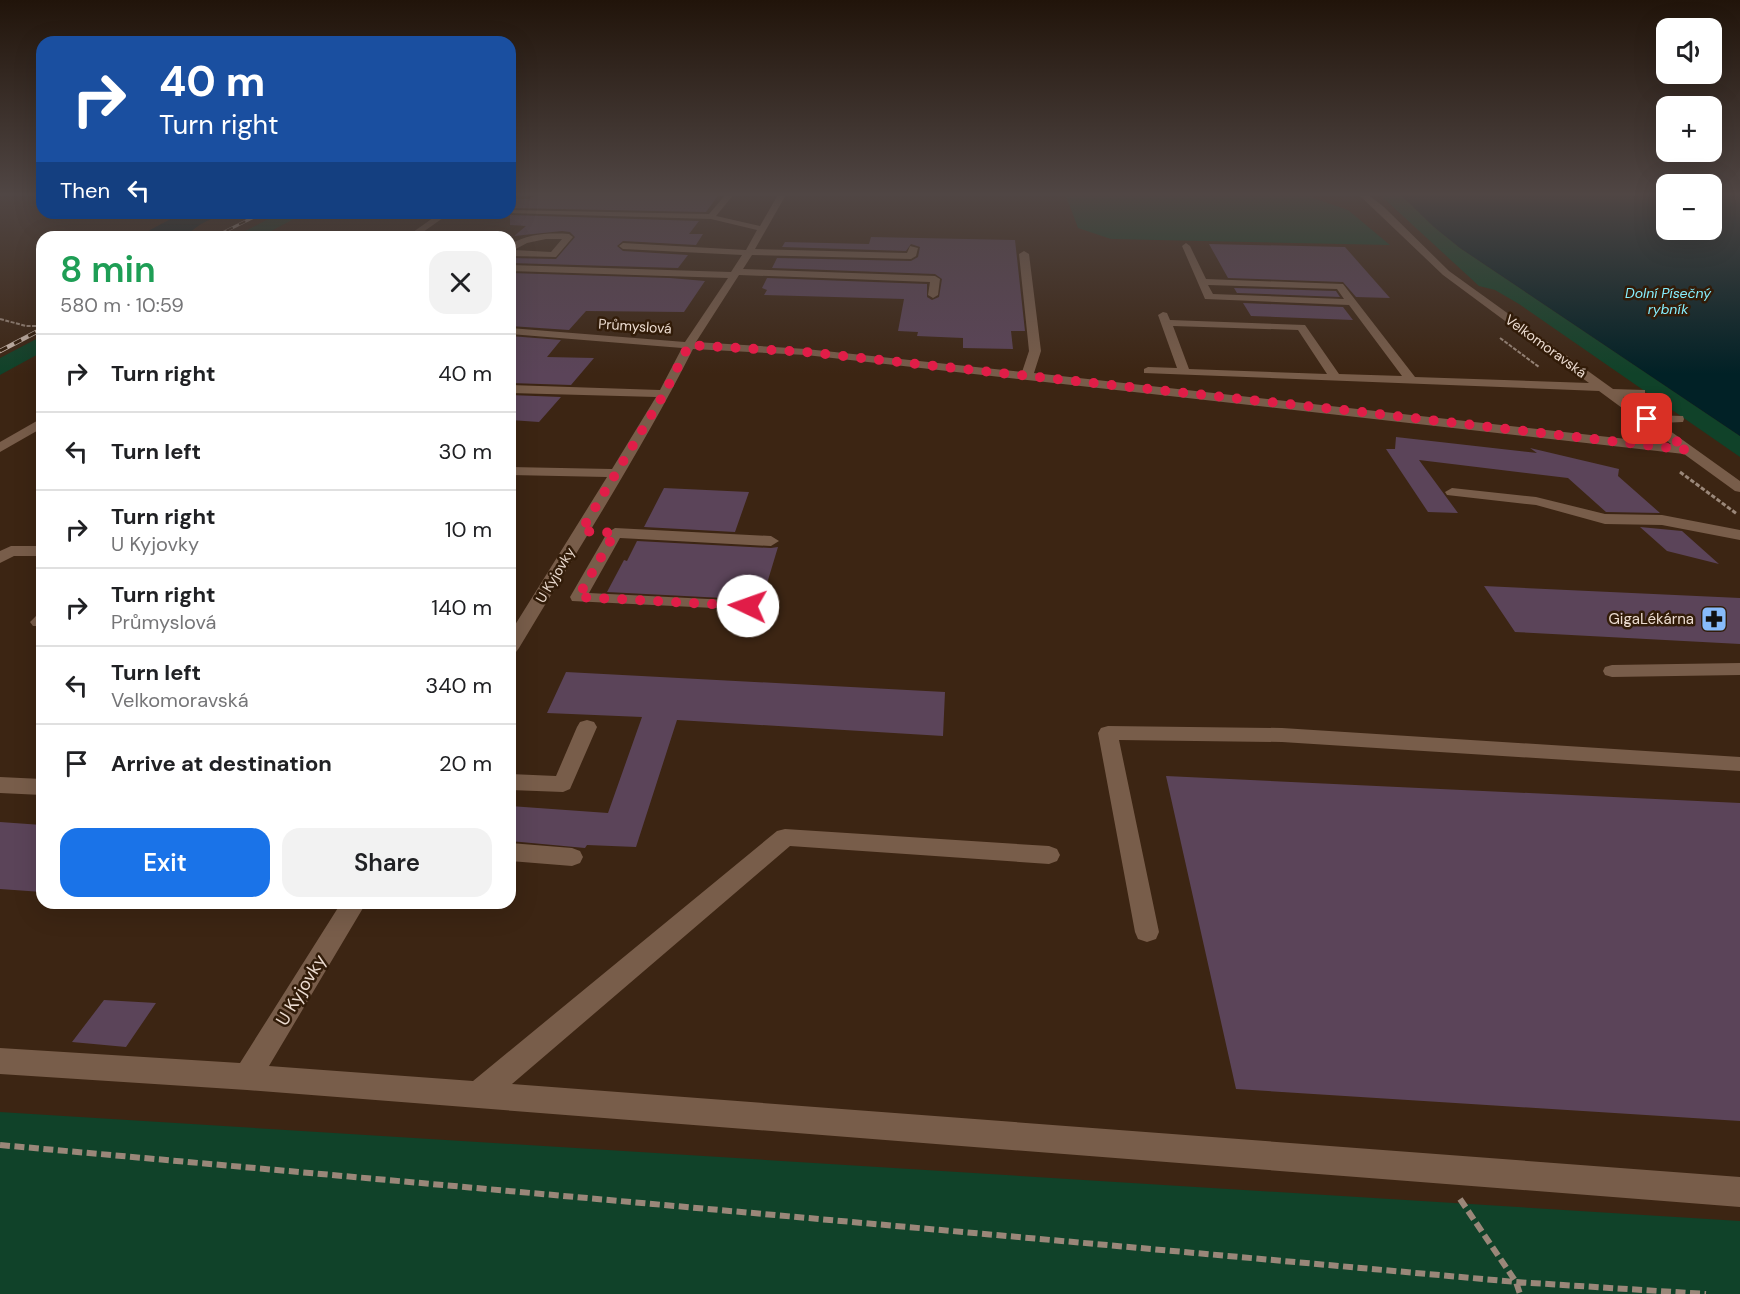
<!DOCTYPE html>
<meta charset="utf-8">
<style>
:root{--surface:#fff;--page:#f2f2f2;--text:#202124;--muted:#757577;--line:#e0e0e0;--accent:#1a73e8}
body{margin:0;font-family:"DM Sans",sans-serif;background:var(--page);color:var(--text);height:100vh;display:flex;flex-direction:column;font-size:22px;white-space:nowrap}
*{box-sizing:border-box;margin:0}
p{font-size:20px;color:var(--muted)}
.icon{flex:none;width:33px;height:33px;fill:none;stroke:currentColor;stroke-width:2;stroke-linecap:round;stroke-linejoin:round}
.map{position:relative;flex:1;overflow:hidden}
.panel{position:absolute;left:36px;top:231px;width:480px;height:678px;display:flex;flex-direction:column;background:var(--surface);border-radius:18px;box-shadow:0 6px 24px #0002}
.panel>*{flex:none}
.top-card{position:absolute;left:36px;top:36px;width:480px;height:183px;border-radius:18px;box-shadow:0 6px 24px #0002;background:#1a4fa0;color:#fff;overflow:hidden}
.tools{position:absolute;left:1656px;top:18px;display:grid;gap:12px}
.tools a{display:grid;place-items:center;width:66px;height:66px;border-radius:12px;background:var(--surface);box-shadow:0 6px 24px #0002;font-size:30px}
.pin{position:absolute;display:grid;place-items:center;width:51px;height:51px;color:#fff;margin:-26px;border-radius:12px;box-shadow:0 3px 9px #0006}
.me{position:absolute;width:66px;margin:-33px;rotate:273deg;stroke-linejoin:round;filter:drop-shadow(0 0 4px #0008)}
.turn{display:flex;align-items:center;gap:21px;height:126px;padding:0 24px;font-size:27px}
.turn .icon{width:78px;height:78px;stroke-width:2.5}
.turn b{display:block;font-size:42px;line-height:51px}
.then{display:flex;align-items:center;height:57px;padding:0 24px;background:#0003;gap:12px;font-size:22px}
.round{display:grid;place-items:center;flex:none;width:63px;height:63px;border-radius:18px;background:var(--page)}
.headline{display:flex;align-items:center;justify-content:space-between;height:102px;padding:0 24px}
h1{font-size:36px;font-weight:600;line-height:45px;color:#1e9e55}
.button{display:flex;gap:12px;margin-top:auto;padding:12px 24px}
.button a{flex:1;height:69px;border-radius:18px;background:var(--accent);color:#fff;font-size:24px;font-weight:600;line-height:69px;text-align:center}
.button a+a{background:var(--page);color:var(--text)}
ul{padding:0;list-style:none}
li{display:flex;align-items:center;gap:18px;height:78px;padding:0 24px;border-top:2px solid var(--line)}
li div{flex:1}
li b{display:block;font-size:22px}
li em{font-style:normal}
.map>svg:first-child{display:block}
.green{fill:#104229}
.water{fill:#012126}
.building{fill:#5b4459}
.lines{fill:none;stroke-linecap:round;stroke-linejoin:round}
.path-far2{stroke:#9a8779;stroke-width:2;stroke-dasharray:4 1.5;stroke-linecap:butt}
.path-far1{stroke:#9a8779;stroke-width:3;stroke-dasharray:4.5 2;stroke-linecap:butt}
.path{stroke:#9a8779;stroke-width:6;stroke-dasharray:10 4.5;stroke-linecap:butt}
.minor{fill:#785d4a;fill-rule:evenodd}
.rail-far1-casing{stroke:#cab8ac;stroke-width:3}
.rail-casing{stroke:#cab8ac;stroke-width:4.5}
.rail-far1{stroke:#321c09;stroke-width:2;stroke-dasharray:7;stroke-linecap:butt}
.rail{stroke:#321c09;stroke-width:3;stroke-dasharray:8;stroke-linecap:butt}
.route{stroke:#e11d48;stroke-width:10;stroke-dasharray:0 18}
.labels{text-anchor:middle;stroke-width:5;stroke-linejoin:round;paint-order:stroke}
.far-water-label{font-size:14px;font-style:italic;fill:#86efff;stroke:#321c09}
.far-street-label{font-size:14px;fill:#ecdcd1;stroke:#321c09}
.poi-label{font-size:15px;fill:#ecdcd1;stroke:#321c09;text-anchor:end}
.near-street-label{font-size:18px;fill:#ecdcd1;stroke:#321c09}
</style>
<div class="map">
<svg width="1740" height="1294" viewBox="0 0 1740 1294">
<rect width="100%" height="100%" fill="#3c2513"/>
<!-- green -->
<path class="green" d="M 1065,193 L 1299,193 L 1348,210 L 1390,245 L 1111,239 L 1078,228 Z
M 1378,193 L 1399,193 L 1434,227 L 1460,248 L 1740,436 L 1740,457 L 1519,304 L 1495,290 L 1479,286 Z
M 280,213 L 305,213 L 260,237 L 234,237 Z
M 42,336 L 42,352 L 0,375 L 0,358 Z
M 0,1112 L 1740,1221 L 1740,1294 L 0,1294 Z"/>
<!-- water -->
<path class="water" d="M 1399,193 L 1666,193 L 1666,230 L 1712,230 L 1712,193 L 1740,193 L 1740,436 L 1460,248 L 1434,227 Z
M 182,213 L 223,213 L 201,224 L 183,237 L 144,237 L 150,230 Z"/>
<!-- building -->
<path class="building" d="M 538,193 L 720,193 L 706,212 L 510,208 L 510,199 L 529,199 Z
M 510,215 L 699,221 L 689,234 L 703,234 L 696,245 L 623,241 L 617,246 L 623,251 L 688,255 L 678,268 L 510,263 L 510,258 L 556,259 L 575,237 L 570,232 L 562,231 L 514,236 L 526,226 L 510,225 Z
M 871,237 L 1015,240 L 1025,331 L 1011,331 L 1013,349 L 963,348 L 963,338 L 917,336 L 918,332 L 898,331 L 904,299 L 764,295 L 767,290 L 762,288 L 767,278 L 927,284 L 927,297 L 932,300 L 939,297 L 942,279 L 935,274 L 772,268 L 777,258 L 911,261 L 918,257 L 920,247 L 911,244 L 906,251 L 782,247 L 785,242 L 869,244 Z
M 1209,244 L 1345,247 L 1390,298 L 1356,297 L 1343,282 L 1228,278 Z
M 510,273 L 670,278 L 705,281 L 684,312 L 586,311 L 569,330 L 510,326 Z
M 1234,288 L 1336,291 L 1340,297 L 1237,293 Z
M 1243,303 L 1343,307 L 1353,320 L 1251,316 Z
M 510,336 L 561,340 L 547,357 L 594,358 L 571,385 L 510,383 Z
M 510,395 L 561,397 L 539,422 L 510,420 Z
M 1396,437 L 1537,453 L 1530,448 L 1619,469 L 1618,476 L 1660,513 L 1606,512 L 1568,478 L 1419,460 L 1458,513 L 1428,512 L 1386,449 L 1395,449 Z
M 664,488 L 749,492 L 735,532 L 644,527 Z
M 1640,527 L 1682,531 L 1719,564 L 1667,551 Z
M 637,541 L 771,548 L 778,547 L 762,600 L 607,592 L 624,560 L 627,561 Z
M 1484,586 L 1740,598 L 1740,644 L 1515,632 Z
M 566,672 L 945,692 L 943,736 L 677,720 L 636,847 L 587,845 L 585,848 L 510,841 L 510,806 L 608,813 L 642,717 L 547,713 Z
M 1166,776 L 1740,803 L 1740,1121 L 1236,1089 Z
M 0,822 L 42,825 L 42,892 L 0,889 Z
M 104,1000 L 156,1003 L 126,1047 L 72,1042 Z"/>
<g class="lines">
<!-- path-far2 -->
<path class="path-far2" d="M 0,319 L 26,326 L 42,326
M 1500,338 L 1539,367"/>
<!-- path-far1 -->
<path class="path-far1" d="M 1680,472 L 1737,514"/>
<!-- path -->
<path class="path" d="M 0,1145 L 1516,1282 L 1706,1294
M 1460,1199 L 1516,1282 L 1520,1294"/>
<!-- minor -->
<path class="minor" d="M 727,193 L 735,193 L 716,216 L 760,226 L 779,193 L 787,193 L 755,249 L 907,253 L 910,246 L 918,248 L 916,256 L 911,259 L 752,255 L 743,269 L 935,276 L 940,279 L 938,295 L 933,298 L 928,295 L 930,282 L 739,275 L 696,342 L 806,349 L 1022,372 L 1029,351 L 1019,254 L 1024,251 L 1029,254 L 1041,351 L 1034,373 L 1671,444 L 1599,391 L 1144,373 L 1144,369 L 1148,367 L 1177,368 L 1158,315 L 1163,312 L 1167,313 L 1170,320 L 1305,325 L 1339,374 L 1402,376 L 1349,305 L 1205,299 L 1182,246 L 1186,243 L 1190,246 L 1206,279 L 1343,284 L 1415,377 L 1589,383 L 1443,275 L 1357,193 L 1366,193 L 1384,207 L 1449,271 L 1613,389 L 1645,390 L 1645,396 L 1623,397 L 1649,415 L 1683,416 L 1684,419 L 1683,422 L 1659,423 L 1740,481 L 1740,492 L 1735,491 L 1684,454 L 806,355 L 693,349 C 641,452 578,549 519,648 L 516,652 L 510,654 L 510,633 L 607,477 L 510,475 L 510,467 L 612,469 L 656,397 L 510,393 L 510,385 L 660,390 L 682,348 L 510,334 L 510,328 L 685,342 L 728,278 L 510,271 L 510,265 L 731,272 L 742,255 L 623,249 L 619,246 L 623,243 L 746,250 L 757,230 L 711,219 L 507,213 L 510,213 L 510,210 L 709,214 ZM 1208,285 L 1337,289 L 1344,299 L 1213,294 ZM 1173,326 L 1298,330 L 1327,374 L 1189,369 Z
M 440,213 L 450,213 L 416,237 L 406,237 Z
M 569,234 L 573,237 L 556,257 L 510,256 L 510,245 C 528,233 549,233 569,234 ZM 546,239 L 562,239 L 551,252 L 514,250 L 527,243 Z
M 42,418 L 42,428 L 0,452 L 0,442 Z
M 1452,488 L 1536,497 L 1605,514 L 1662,515 L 1740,530 L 1740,540 L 1662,525 L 1605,524 L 1536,505 L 1447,495 L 1445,492 Z
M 615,528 L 771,536 L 779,541 L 771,546 L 620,538 L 589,593 L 748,601 L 754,602 L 757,606 L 754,610 L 572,601 L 570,597 L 607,533 Z
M 11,546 L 42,546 L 42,556 L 14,556 L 0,563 L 0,551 Z
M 42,615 L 42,626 L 33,626 L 30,622 L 36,616 Z
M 1740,663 L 1740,675 L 1612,677 L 1605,675 L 1603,671 L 1605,667 L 1612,665 Z
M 587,720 L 594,722 L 597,727 L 570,789 L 563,792 L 510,790 L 510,774 L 556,776 L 577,727 L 580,722 Z
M 1108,726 L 1282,728 L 1740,757 L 1740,771 L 1282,742 L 1119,740 L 1159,932 L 1156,939 L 1147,942 L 1138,939 L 1135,932 L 1098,733 L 1101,728 Z
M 0,777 L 42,779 L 42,795 L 0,793 Z
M 785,829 L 1049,846 L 1057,849 L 1060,855 L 1057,861 L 1049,864 L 790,846 L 512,1084 L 1740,1177 L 1740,1207 L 247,1090 L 0,1074 L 0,1048 L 240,1063 L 341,903 L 366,903 L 269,1066 L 473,1081 L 777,831 Z
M 510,843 L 572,848 L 580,851 L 583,857 L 580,863 L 572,866 L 510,861 Z"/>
<defs>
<path id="rail-far1" d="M 214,237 L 262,213"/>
<path id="rail" d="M 0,351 L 42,329"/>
</defs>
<!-- rail-far1 casing -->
<use href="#rail-far1" class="rail-far1-casing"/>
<!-- rail casing -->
<use href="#rail" class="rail-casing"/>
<!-- rail-far1 -->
<use href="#rail-far1" class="rail-far1"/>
<!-- rail -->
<use href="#rail" class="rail"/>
</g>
<!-- sky -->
<linearGradient id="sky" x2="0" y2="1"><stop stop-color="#21140a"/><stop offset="0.52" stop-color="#504644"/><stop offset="1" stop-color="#504644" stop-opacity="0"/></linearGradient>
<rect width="1740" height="374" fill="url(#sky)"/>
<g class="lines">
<!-- route -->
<path class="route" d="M 748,606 L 578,597 L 615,533 L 581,531 L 664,394 L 689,345 L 806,352 L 1353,411 L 1688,450 L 1647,419"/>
</g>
<!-- icons -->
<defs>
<symbol id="pharmacy-square" viewBox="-11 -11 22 22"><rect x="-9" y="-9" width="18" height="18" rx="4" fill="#87bbfb" stroke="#321c09"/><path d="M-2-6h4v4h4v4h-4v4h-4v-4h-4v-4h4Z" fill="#111"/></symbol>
</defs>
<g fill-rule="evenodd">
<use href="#pharmacy-square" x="1699" y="604" width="30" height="30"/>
</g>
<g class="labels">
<!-- far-water labels -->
<g class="far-water-label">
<text x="1668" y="298">Dolní Písečný<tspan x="1668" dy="16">rybník</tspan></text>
</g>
<!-- far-street labels -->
<g class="far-street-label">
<text transform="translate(635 326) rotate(4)" y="5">Průmyslová</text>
<text transform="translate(1546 346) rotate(36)" y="5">Velkomoravská</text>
<text transform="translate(555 575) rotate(-59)" y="5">U Kyjovky</text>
</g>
<!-- poi labels -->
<g class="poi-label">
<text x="1694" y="624">GigaLékárna</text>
</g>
<!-- near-street labels -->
<g class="near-street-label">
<text transform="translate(301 990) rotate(-59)" y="6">U Kyjovky</text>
</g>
</g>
</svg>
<div class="tools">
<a><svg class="icon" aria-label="sound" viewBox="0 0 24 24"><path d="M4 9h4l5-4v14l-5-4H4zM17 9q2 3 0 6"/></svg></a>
<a>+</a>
<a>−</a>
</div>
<div class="pin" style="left:1647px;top:419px;background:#d93025"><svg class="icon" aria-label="arrive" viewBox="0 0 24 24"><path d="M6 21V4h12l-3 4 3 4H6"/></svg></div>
<svg class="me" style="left:748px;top:606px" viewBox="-20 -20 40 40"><circle r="19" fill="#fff"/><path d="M0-13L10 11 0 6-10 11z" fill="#e11d48"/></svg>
<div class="top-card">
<div class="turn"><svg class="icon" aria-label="right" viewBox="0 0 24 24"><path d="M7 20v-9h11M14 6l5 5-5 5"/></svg><div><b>40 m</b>Turn right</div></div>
<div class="then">Then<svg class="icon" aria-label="left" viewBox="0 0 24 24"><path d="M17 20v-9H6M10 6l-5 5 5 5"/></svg></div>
</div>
<section class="panel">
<div class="headline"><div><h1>8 min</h1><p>580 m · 10:59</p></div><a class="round"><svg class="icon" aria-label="close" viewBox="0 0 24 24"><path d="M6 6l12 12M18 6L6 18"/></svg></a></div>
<ul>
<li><svg class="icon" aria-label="right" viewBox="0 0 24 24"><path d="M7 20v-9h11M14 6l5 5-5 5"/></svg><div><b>Turn right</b></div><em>40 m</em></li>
<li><svg class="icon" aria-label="left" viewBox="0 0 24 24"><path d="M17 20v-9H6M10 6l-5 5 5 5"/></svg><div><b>Turn left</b></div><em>30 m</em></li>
<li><svg class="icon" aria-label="right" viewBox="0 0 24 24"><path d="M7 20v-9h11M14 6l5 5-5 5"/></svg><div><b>Turn right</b><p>U Kyjovky</p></div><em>10 m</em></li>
<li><svg class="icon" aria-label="right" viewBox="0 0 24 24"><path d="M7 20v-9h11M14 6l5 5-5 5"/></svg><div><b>Turn right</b><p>Průmyslová</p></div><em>140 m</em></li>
<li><svg class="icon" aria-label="left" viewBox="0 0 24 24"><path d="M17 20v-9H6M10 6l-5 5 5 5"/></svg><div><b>Turn left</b><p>Velkomoravská</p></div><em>340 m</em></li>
<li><svg class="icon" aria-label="arrive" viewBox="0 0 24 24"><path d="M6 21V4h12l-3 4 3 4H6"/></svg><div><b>Arrive at destination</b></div><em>20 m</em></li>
</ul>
<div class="button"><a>Exit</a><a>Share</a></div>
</section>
</div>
